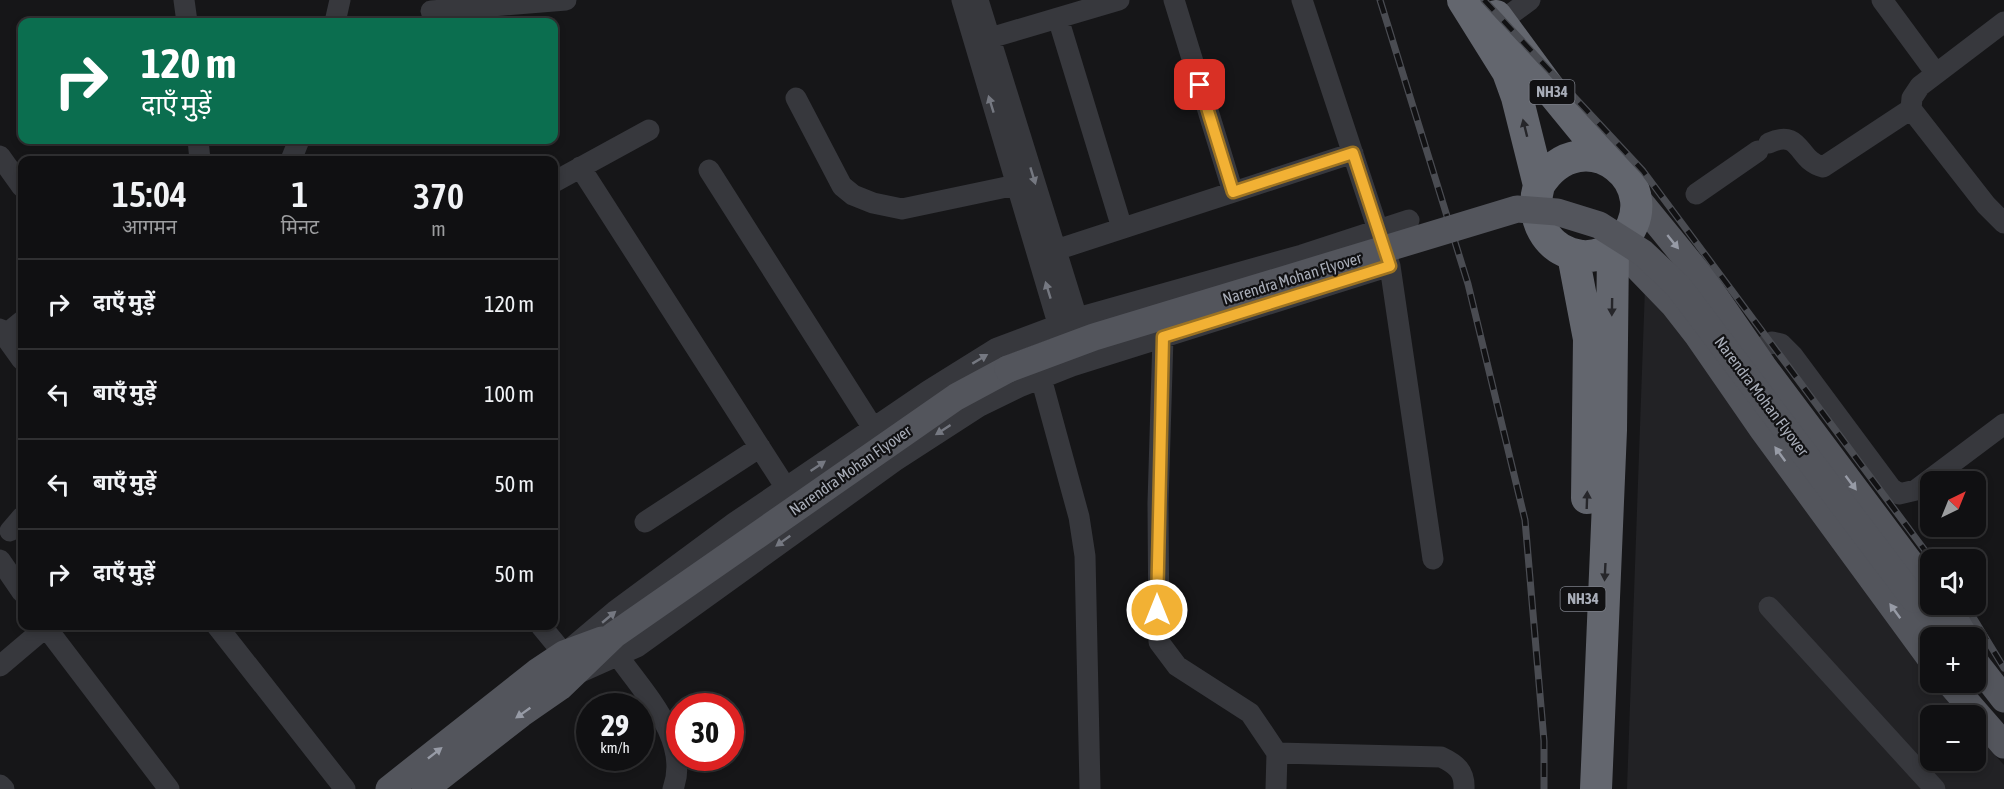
<!DOCTYPE html>
<html lang="hi">
<meta charset="utf-8">
<style>
:root{--surface:#101012;--page:#1e1e20;--text:#f1f3f6;--muted:#9c9d9f;--line:#303032}
body{margin:0;font-family:"Asap Condensed","Noto Sans Devanagari",sans-serif;background:var(--page);color:var(--text);height:100vh;display:flex;flex-direction:column;font-size:22px;white-space:nowrap}
*{box-sizing:border-box;margin:0}
p{font-size:20px;color:var(--muted)}
.icon{flex:none;width:33px;height:33px;fill:none;stroke:currentColor;stroke-width:2;stroke-linecap:round;stroke-linejoin:round}
.map{position:relative;flex:1;overflow:hidden}
.details{position:absolute;left:18px;top:156px;width:540px;height:474px;display:flex;flex-direction:column;background:var(--surface);border-radius:12px;box-shadow:0 3px 9px #0003,0 0 0 2px var(--line)}
.details>*{flex:none}
.banner{position:absolute;left:18px;top:18px;width:540px;height:126px;border-radius:12px;box-shadow:0 3px 9px #0003,0 0 0 2px var(--line);background:#0b6e4f;color:#fff;overflow:hidden}
.needle{width:39px;rotate:43deg}
.tools{position:absolute;left:1920px;top:471px;display:grid;gap:12px}
.tools a{display:grid;place-items:center;width:66px;height:66px;border-radius:12px;background:var(--surface);box-shadow:0 3px 9px #0003,0 0 0 2px var(--line);font-size:30px}
.speed{position:absolute;left:576px;top:693px;display:flex;gap:12px;font-size:30px;font-weight:700;text-align:center}
.speed>*{display:grid;place-content:center;width:78px;height:78px;border-radius:50%;background:var(--surface);box-shadow:0 3px 9px #0003,0 0 0 2px var(--line);line-height:1}
.speed small{font-size:15px;font-weight:400}
.speed .limit{border:9px solid #d22;background:#fff;color:#111}
.pin{position:absolute;display:grid;place-items:center;width:51px;height:51px;color:#fff;margin:-26px;border-radius:12px;box-shadow:0 3px 9px #0006}
.me{position:absolute;width:66px;margin:-33px;rotate:0deg;stroke-linejoin:round;filter:drop-shadow(0 0 4px #0008)}
.turn{display:flex;align-items:center;gap:21px;height:126px;padding:0 24px;font-size:27px}
.turn .icon{width:78px;height:78px;stroke-width:2.5}
.turn b{display:block;font-size:42px;line-height:51px}
.eta{display:flex;justify-content:space-evenly;align-items:center;height:102px;text-align:center}
.eta b{font-size:36px;font-weight:600;line-height:42px}
ul{padding:0;list-style:none}
li{display:flex;align-items:center;gap:18px;height:90px;padding:0 24px;border-top:2px solid var(--line)}
li div{flex:1}
li b{display:block;font-size:22px}
li em{font-style:normal}
.map>svg:first-child{display:block}
.built{fill:#222225}
.lines{fill:none;stroke-linecap:round;stroke-linejoin:round}
.minor{stroke:#37383d;stroke-width:21}
.major{stroke:#53555c;stroke-width:27}
.highway{stroke:#63666e;stroke-width:32}
.rail-casing{stroke:#4a4c52;stroke-width:7}
.rail{stroke:#111113;stroke-width:4.5;stroke-dasharray:14;stroke-linecap:butt}
.major-bridge{stroke:#53555c;stroke-width:27}
.oneway{fill:#757881}
.oneway2{fill:#26262a}
.oneway3{fill:#979ba6}
.route-casing{stroke:#9d7322;stroke-width:15}
.route{stroke:#f2b134;stroke-width:10}
.labels{text-anchor:middle;stroke-width:4.5;stroke-linejoin:round;paint-order:stroke}
.shield{fill:#111113;stroke:#7b7e86;stroke-width:1.5}
.shield-label{font-size:15px;font-weight:bold;fill:#a8adb8}
.street-label{font-size:16px;fill:#a8adb8;stroke:#111113}
</style>
<div class="map">
<svg width="2004" height="789" viewBox="0 0 2004 789">
<rect width="100%" height="100%" fill="#161618"/>
<!-- built -->
<path class="built" d="M 1645,287 L 1732,395 L 1930,673 L 1930,682 L 1938,683 L 1961,715 L 1930,716 L 1930,760 L 1976,760 L 1976,734 L 2004,765 L 2004,789 L 1627,789 Z"/>
<g class="lines">
<!-- minor -->
<path class="minor" d="M 184,0 L 187,22
M 962,0 L 1062,337
M 978,0 L 1081,331
M 1174,0 L 1233,192
M 1302,0 L 1390,266 L 1433,559
M 1882,0 L 1935,72
M 431,11 L 566,0
M 1058,18 L 1122,228
M 335,22 L 340,0
M 1500,22 L 1530,0
M 2004,22 L 1920,86 L 1912,98 L 1911,109 L 1986,205 L 2004,223
M 990,38 L 1119,0
M 796,98 L 842,186 L 853,195 L 873,203 L 902,209 L 1016,185
M 198,140 L 200,160
M 1769,143 C 1802,128 1797,161 1823,167 L 1911,109
M 0,156 L 22,187
M 291,160 L 299,140
M 580,167 L 786,488
M 709,170 L 873,428
M 554,182 L 649,130
M 1696,194 L 1758,151
M 1056,250 L 1353,153
M 0,329 L 22,360
M 5,335 L 22,321
M 1163,337 L 1158,503 L 1159,642 L 1177,666 L 1250,713 L 1277,753
M 1753,352 L 1772,342 L 1781,344 L 1793,356 L 1891,488 L 1899,494 L 1916,490 L 2004,424
M 1041,378 L 1079,517 L 1085,556 L 1090,789
M 645,522 L 760,447
M 10,531 L 22,517
M 0,560 L 22,592
M 1769,607 L 1935,789
M 45,626 L 169,789
M 217,626 L 345,789
M 541,626 L 564,654 L 615,611 L 734,523 L 928,391 L 997,348 L 1077,318 L 1302,255 L 1409,220
M 618,656 C 644,693 691,740 673,789
M 0,666 L 46,627
M 581,672 L 637,647 L 895,461 L 980,406 L 1019,387 L 1072,366 L 1390,266
M 0,785 L 4,789
M 1276,789 L 1277,753 L 1441,757 C 1456,764 1465,771 1464,789"/>
<!-- major -->
<path class="major" d="M 1636,197 L 1703,279 L 1763,366 L 1930,589
M 1617,246 L 1673,304 L 1698,336 L 1763,430 L 1930,658
M 1914,599 L 1935,627 L 1939,638
M 1942,604 L 1969,638
M 1976,663 L 2004,699
M 1949,682 L 2004,745
M 389,789 L 537,672 L 564,654 L 602,640
M 425,789 L 521,714 L 560,687 L 614,635 L 956,397 L 1008,369"/>
<!-- highway -->
<path class="highway" d="M 1463,0 L 1508,72 L 1517,97 L 1539,185 C 1530,218 1545,251 1582,256 C 1595,257 1611,252 1620,243 C 1673,187 1584,114 1539,185
M 1496,16 L 1549,88 L 1608,160
M 1573,255 L 1589,339 L 1587,498
M 1596,789 L 1611,430 L 1613,249"/>
<defs>
<path id="rail" d="M 1380,0 L 1468,284 L 1525,520 L 1544,741 L 1544,789
M 1484,0 L 1643,171 L 1932,560
M 1965,604 L 2004,668"/>
</defs>
<!-- rail casing -->
<use href="#rail" class="rail-casing"/>
<!-- rail -->
<use href="#rail" class="rail"/>
<!-- major-bridge -->
<path class="major-bridge" d="M 1008,369 L 1094,337 L 1517,209 L 1557,212 L 1599,225 L 1643,253 L 1678,286 L 1914,599"/>
</g>
<!-- one-way arrows -->
<defs><path id="oneway-solid" d="M-6-.8H1V-3.2L6.5 0L1 3.2V.8H-6Z" transform="scale(1.5)"/></defs>
<g class="oneway">
<use href="#oneway-solid" transform="translate(991 104) rotate(-107)"/>
<use href="#oneway-solid" transform="translate(1033 176) rotate(73)"/>
<use href="#oneway-solid" transform="translate(1048 290) rotate(-107)"/>
<use href="#oneway-solid" transform="translate(980 359) rotate(-31)"/>
<use href="#oneway-solid" transform="translate(943 430) rotate(147)"/>
<use href="#oneway-solid" transform="translate(818 466) rotate(-34)"/>
<use href="#oneway-solid" transform="translate(783 541) rotate(144)"/>
<use href="#oneway-solid" transform="translate(609 617) rotate(-40)"/>
</g>
<g class="oneway2">
<use href="#oneway-solid" transform="translate(1525 128) rotate(-104)"/>
<use href="#oneway-solid" transform="translate(1612 307) rotate(91)"/>
<use href="#oneway-solid" transform="translate(1587 500) rotate(-88)"/>
<use href="#oneway-solid" transform="translate(1605 572) rotate(93)"/>
</g>
<g class="oneway3">
<use href="#oneway-solid" transform="translate(1673 242) rotate(51)"/>
<use href="#oneway-solid" transform="translate(1780 454) rotate(-126)"/>
<use href="#oneway-solid" transform="translate(1851 483) rotate(53)"/>
<use href="#oneway-solid" transform="translate(1895 611) rotate(-126)"/>
<use href="#oneway-solid" transform="translate(523 713) rotate(145)"/>
<use href="#oneway-solid" transform="translate(435 753) rotate(-38)"/>
</g>
<g class="lines">
<defs>
<path id="route" d="M 1157,610 L 1163,337 L 1390,266 L 1353,153 L 1233,192 L 1200,85"/>
</defs>
<!-- route casing -->
<use href="#route" class="route-casing"/>
<!-- route -->
<use href="#route" class="route"/>
</g>
<g class="labels">
<!-- shield labels -->
<g class="shield">
<rect x="1529.5" y="80" width="45" height="24" rx="4.5"/>
<rect x="1560.5" y="587" width="45" height="24" rx="4.5"/>
</g>
<g class="shield-label">
<text x="1552" y="97">NH34</text>
<text x="1583" y="604">NH34</text>
</g>
<!-- street labels -->
<g class="street-label">
<text transform="translate(1292 278) rotate(-17)" y="6">Narendra Mohan Flyover</text>
<text transform="translate(1762 396) rotate(53)" y="6">Narendra Mohan Flyover</text>
<text transform="translate(850 470) rotate(-35)" y="6">Narendra Mohan Flyover</text>
</g>
</g>
</svg>
<div class="tools">
<a><svg class="needle" viewBox="-14 -14 28 28"><path d="M0-13l5 13h-10z" fill="#e53935"/><path d="M0 13l5-13h-10z" fill="#9c9d9f"/></svg></a>
<a><svg class="icon" aria-label="sound" viewBox="0 0 24 24"><path d="M4 9h4l5-4v14l-5-4H4zM17 9q2 3 0 6"/></svg></a>
<a>+</a>
<a>−</a>
</div>
<div class="speed"><div>29<small>km/h</small></div><div class="limit">30</div></div>
<div class="pin" style="left:1200px;top:85px;background:#d93025"><svg class="icon" aria-label="arrive" viewBox="0 0 24 24"><path d="M6 21V4h12l-3 4 3 4H6"/></svg></div>
<svg class="me" style="left:1157px;top:610px" viewBox="-20 -20 40 40"><circle r="17" fill="#f2b134" stroke="#fff" stroke-width="3"/><path d="M0-11L8 9 0 5-8 9z" fill="#fff"/></svg>
<div class="banner">
<div class="turn"><svg class="icon" aria-label="right" viewBox="0 0 24 24"><path d="M7 20v-9h11M14 6l5 5-5 5"/></svg><div><b>120 m</b>दाएँ मुड़ें</div></div>
</div>
<section class="details">
<div class="eta">
<div><b>15:04</b><p>आगमन</p></div>
<div><b>1</b><p>मिनट</p></div>
<div><b>370</b><p>m</p></div>
</div>
<ul>
<li><svg class="icon" aria-label="right" viewBox="0 0 24 24"><path d="M7 20v-9h11M14 6l5 5-5 5"/></svg><div><b>दाएँ मुड़ें</b></div><em>120 m</em></li>
<li><svg class="icon" aria-label="left" viewBox="0 0 24 24"><path d="M17 20v-9H6M10 6l-5 5 5 5"/></svg><div><b>बाएँ मुड़ें</b></div><em>100 m</em></li>
<li><svg class="icon" aria-label="left" viewBox="0 0 24 24"><path d="M17 20v-9H6M10 6l-5 5 5 5"/></svg><div><b>बाएँ मुड़ें</b></div><em>50 m</em></li>
<li><svg class="icon" aria-label="right" viewBox="0 0 24 24"><path d="M7 20v-9h11M14 6l5 5-5 5"/></svg><div><b>दाएँ मुड़ें</b></div><em>50 m</em></li>
</ul>
</section>
</div>
